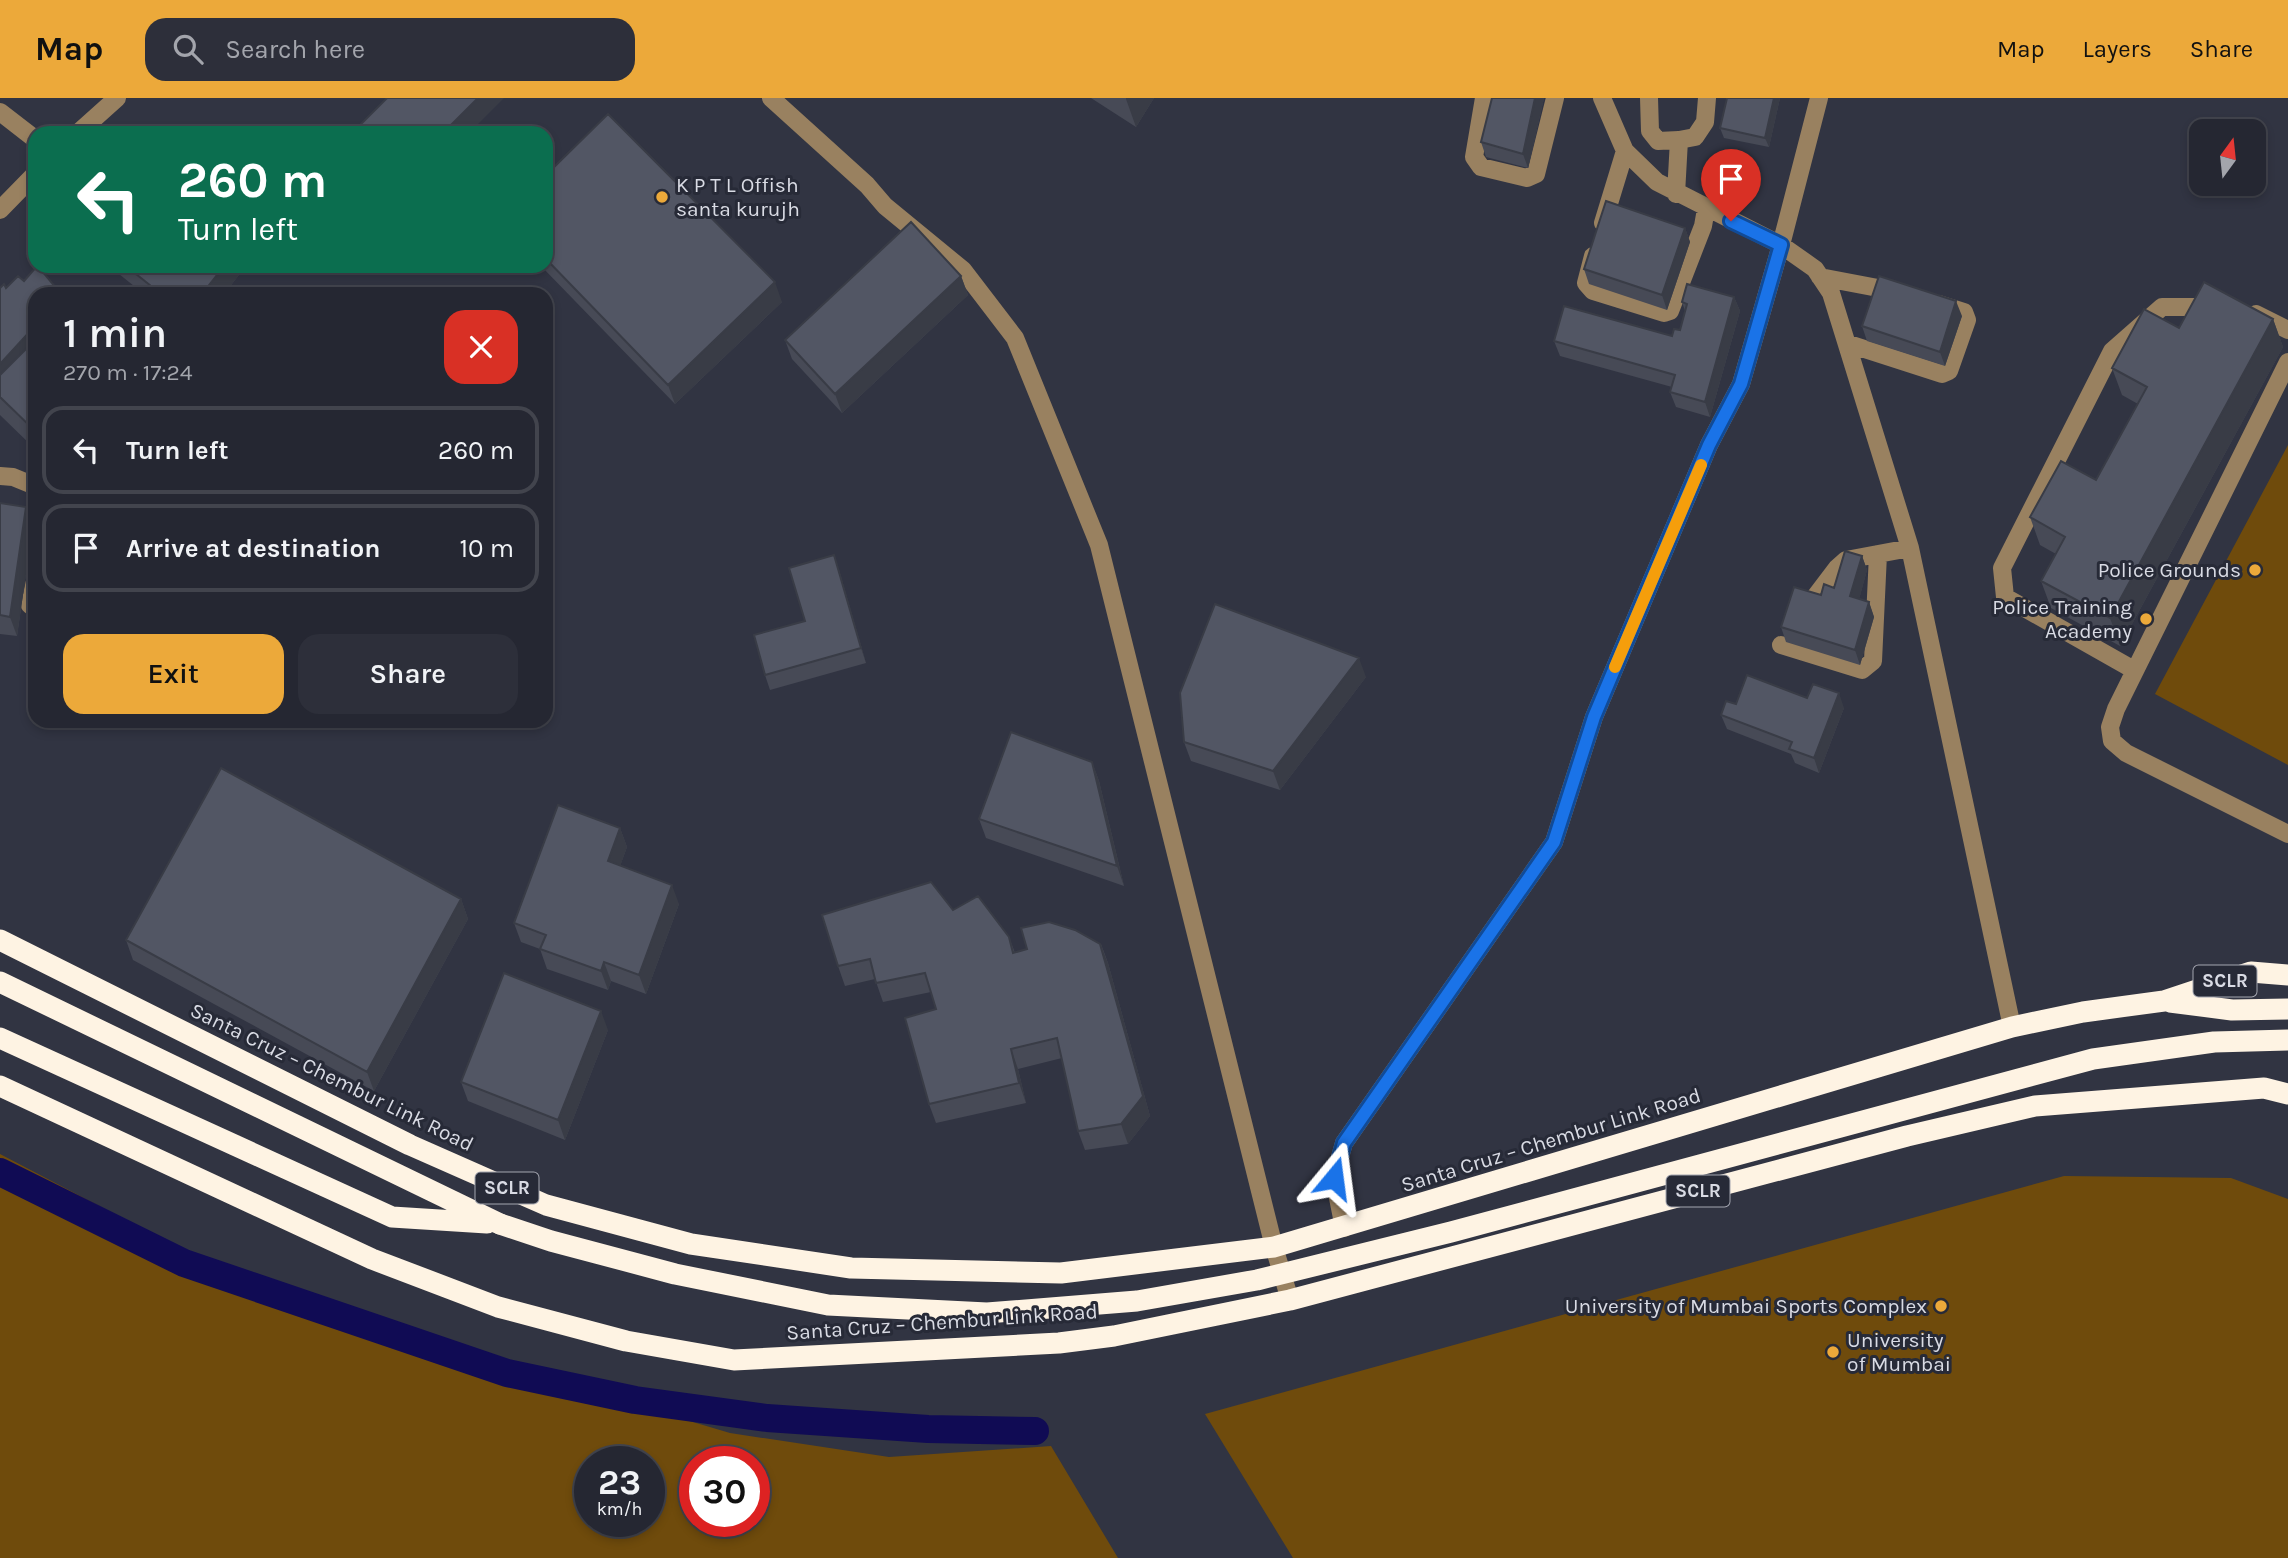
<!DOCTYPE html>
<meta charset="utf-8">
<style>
:root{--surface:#252732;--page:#2d2f3a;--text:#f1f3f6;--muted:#a3a5ac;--line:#42444d;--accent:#eca93a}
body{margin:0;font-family:Karla,sans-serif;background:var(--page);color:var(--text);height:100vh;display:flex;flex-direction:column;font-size:26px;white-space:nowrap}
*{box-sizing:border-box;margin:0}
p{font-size:23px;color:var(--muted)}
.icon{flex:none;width:38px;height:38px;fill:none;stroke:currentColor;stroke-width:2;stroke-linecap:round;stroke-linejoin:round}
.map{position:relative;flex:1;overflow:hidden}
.panel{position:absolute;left:28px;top:189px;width:525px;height:441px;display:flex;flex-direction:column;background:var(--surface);border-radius:21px;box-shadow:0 4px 10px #0003,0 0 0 2px var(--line)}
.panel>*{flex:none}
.hud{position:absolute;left:28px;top:28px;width:525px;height:147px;border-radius:21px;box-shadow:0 4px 10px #0003,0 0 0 2px var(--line);background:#0b6e4f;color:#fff;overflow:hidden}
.needle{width:46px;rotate:15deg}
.tools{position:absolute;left:2189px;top:21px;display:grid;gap:14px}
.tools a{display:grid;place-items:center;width:77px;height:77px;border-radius:14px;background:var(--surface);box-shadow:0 4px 10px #0003,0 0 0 2px var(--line);font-size:35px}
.speed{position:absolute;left:574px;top:1348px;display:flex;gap:14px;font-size:35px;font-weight:700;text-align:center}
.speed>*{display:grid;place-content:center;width:91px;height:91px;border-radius:50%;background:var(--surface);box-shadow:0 4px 10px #0003,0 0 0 2px var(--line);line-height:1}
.speed small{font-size:18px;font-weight:400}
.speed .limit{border:10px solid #d22;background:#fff;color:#111}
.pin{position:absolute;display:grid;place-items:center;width:60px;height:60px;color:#fff;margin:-72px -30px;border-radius:50% 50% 50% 0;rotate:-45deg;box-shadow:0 0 7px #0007}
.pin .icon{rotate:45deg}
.me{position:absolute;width:77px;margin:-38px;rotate:16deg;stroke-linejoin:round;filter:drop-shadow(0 0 5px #0008)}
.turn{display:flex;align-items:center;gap:24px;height:147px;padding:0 35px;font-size:32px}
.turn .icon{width:91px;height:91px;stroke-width:2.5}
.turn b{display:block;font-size:49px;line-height:60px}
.round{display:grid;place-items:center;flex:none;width:74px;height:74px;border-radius:21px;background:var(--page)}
.summary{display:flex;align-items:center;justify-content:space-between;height:119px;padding:0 35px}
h1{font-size:42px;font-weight:600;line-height:52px}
.button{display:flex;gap:14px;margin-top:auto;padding:14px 35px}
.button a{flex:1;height:80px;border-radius:21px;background:var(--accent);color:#111;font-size:28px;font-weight:600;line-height:80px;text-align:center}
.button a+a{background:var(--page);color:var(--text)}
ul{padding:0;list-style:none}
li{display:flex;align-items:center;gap:21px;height:88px;margin:0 14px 10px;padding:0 21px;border:4px solid var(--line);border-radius:21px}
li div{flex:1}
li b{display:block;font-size:26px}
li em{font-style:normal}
header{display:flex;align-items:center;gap:42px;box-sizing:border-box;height:98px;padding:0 35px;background:var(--accent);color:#111}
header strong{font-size:33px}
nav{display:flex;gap:38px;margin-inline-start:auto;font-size:24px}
.search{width:490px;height:63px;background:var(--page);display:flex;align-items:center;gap:18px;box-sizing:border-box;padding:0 24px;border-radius:21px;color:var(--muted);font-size:26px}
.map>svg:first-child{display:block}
</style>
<header>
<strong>Map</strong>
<div class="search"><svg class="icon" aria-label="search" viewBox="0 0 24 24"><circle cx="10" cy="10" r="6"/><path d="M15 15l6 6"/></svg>Search here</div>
<nav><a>Map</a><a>Layers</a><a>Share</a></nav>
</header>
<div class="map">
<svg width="2288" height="1460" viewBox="0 0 2288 1460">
<rect width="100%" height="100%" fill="#313442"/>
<path fill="#6f4b0c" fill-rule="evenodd" d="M2288,347V667L2155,596Z
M0,1056L275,1200L730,1335L889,1359L1051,1348L1118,1460H0ZM649,1363V1423H590V1363ZM754,1363V1423H695V1363Z
M2064,1078L2231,1080L2288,1101V1460H1293L1205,1316Z"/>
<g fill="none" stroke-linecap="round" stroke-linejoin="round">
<path stroke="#100b54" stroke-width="28" d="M0,1074L184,1165L507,1275L635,1302L767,1320L928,1331L1035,1333"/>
<path stroke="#998160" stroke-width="18" d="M771,0L867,87L885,108L963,172L1015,240L1099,447L1274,1149L1290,1202
M1484,0L1474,59L1481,69L1527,80L1536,76L1555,0
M1602,0L1625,53L1657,84L1781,147L1815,171L1831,195L1910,450L2012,929
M1649,0L1650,33L1658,43L1679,42L1695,39L1705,24L1707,0
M0,14L35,41
M78,35L117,0
M1676,96L1679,42
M0,112L35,76
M1603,125L1625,53
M1593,158L1586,185L1593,193L1664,215L1670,213L1703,128L1706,111
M1820,179L1899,194
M2256,216L2288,232
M1849,246L1942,276L1949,273L1967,222L1964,214L1939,206
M2288,264L2116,611L2110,629L2112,643L2126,655L2288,736
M0,378L13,379L35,388
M35,483L30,507L35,511
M1815,499L1837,470L1846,462L1910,450
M1781,547L1862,572L1873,563L1878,456
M2134,572L2005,499L2002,470L2112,253L2162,209H2215
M1344,1130L1334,1080L1344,1045L1554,744L1594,619L1709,347L1741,286L1781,147L1819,0"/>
<path stroke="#fef3e3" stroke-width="21" d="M0,842L410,1047L546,1107L691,1146L851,1170L1061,1175L1274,1149L2012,929L2083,914L2164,903L2251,874L2288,877
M0,884L500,1126
M2170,904L2232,912L2288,911
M0,940L392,1119L487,1125
M0,988L372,1161L498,1209L626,1243L734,1262L1059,1245L1114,1238L1290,1202L1907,1038L2035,1008L2264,990L2288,996"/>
<path stroke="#fef3e3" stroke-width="21" d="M500,1126L551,1143L675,1176L828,1207L987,1215L1137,1203L1257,1182L1451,1134L2093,961L2214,944L2288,942"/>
</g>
<path fill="#474a56" d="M1091,0H1154L1136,29Z
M1492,0H1544L1528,70L1486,59L1481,44Z
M1780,0L1769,49L1724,40L1720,30Z
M546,77L782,204L675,306L541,168H546Z
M1685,130L1690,144L1667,212L1589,186L1584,171Z
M109,168H246L224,196H144Z
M961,178L968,197L842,315L792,261L785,242Z
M24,183L35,196V351L0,317V190H6Z
M1734,199L1740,213L1710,319L1676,309L1670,294L1672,289L1560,258L1554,243L1672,238L1680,232L1685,213L1682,204Z
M1962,218L1945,268L1867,243L1862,228Z
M2273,221L2283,249L2120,548L2051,510L2041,483L2056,456L2040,447L2030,419L2096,382L2138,306L2122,297L2112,270L2179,230Z
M0,405L33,428L17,538L0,536Z
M35,454V486L30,473Z
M1862,458L1867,472L1859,501L1869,504L1874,519L1860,567L1786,544L1781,529L1821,497L1834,490Z
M839,472L866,565L770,592L765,577L805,523Z
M1366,579L1280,692L1191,663L1184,644Z
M1807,600L1844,610L1819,675L1795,665L1791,656L1727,631L1721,617L1736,606Z
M1092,664L1099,683L1124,788L986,740L979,721Z
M620,730L627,749L620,768L679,806L646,896L611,883L608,892L547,871L540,851L521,844L514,825Z
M461,801L468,821L374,993L133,862L126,842Z
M953,812L1009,839L1015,855L1101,846L1108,865L1150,1018L1128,1046L1085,1052L1078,1033L1062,960L1018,971L1026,1005L936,1025L929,1006L936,911L931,894L883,904L875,881L845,888L838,868Z
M608,932L565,1042L468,1003L461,984Z"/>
<path fill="#393c46" d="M478,0H504L469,35H443Z
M1126,0H1154L1136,29L1126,1Z
M1535,0H1544L1528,70L1523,56Z
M1774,0H1780L1769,49L1765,40Z
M1685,130L1690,144L1667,212L1662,197Z
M224,168H246L224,196H202Z
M961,178L968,197L842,315L835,296Z
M775,184L782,204L675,306L668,287Z
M1734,199L1740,213L1710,319L1705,304Z
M1956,203L1962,218L1945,268L1940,254Z
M2273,221L2283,249L2120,548L2110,520Z
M32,231L35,240V266L0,299V266Z
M26,409L33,428L17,538L10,519Z
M834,457L839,472L866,565L861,550Z
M1862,458L1867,472L1856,513L1850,498Z
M1869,504L1874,519L1860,567L1855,552Z
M1359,560L1366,579L1280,692L1273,673Z
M1839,595L1844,610L1819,675L1814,660Z
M1092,664L1099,683L1124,788L1117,768Z
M620,730L627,749L615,782L608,763Z
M672,787L679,806L646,896L639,877Z
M461,801L468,821L374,993L367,974Z
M1100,846L1108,865L1150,1018L1128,1046L1121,1026Z
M604,864L611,883L608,892L601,873Z
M601,913L608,932L565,1042L558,1022Z
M1011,951L1018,971L1026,1005L1019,985Z"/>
<path fill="#525664" stroke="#393c46" stroke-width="2" d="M387,0H478L443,35H352Z
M1492,0H1535L1523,56L1481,44Z
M1727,0H1774L1765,40L1720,30Z
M608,16L775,184L668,287L546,161V77Z
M1606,103L1685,130L1662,197L1584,171Z
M911,124L961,178L835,296L785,242Z
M37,168H38L61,196H35V235L32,231L0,266V190L4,186L6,190L18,178L24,183Z
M126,168H224L202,196H161Z
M1879,178L1956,203L1940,254L1862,228Z
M2204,184L2273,221L2110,520L2041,483L2065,439L2030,419L2061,363L2096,382L2147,289L2112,270L2144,211L2179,230Z
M1687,186L1734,199L1705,304L1670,294L1675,277L1554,243L1564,208L1672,238L1674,231L1680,232L1687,206L1682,204Z
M35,242V333L0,299V277Z
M0,405L26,409L10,519L0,517Z
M1845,453L1862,458L1850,498L1869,504L1855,552L1781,529L1794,489L1821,497L1824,486L1834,490Z
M35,454V474L30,473Z
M834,457L861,550L765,577L754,537L805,523L789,470Z
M1215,506L1359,560L1273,673L1184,644L1180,595Z
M1747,577L1807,600L1813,586L1839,595L1814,660L1789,651L1792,644L1721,617L1726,603L1736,606Z
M1011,634L1092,664L1117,768L979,721Z
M221,670L461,801L367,974L126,842Z
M558,707L620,730L608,763L672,787L639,877L604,864L601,873L540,851L546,837L514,825Z
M931,784L953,812L978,798L1009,839L1013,855L1027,851L1021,830L1049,824L1075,832L1100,846L1143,998L1121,1026L1078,1033L1057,940L1011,951L1019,985L929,1006L905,920L936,911L925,875L876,885L870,861L838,868L822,817Z
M504,875L601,913L558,1022L461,984Z"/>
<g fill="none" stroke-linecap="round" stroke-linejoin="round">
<g stroke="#114b97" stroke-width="18">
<path id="route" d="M1334,1080L1344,1045L1554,744L1594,619L1709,347L1741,286L1781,147L1731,123"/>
</g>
<use href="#route" stroke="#1a73e8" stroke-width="12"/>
<path stroke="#f59e0b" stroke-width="12" d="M1615,569L1701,367"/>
</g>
<g fill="#eca93a" stroke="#272a37" stroke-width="2.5">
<circle cx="662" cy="99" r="7"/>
<circle cx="2255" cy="472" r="7"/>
<circle cx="2146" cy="521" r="7"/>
<circle cx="1941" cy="1208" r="7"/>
<circle cx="1833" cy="1254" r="7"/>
</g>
<g text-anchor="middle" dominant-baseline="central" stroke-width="6" stroke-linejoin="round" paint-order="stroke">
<g fill="#272a37" stroke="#a4a6b0" stroke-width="2">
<rect x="2193.5" y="867.5" width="63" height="31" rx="5"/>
<rect x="475.5" y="1074.5" width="63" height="31" rx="5"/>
<rect x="1666.5" y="1077.5" width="63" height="31" rx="5"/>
</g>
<g font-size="19" font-weight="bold" fill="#d9dbe4">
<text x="2225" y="883">SCLR</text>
<text x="507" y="1090">SCLR</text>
<text x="1698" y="1093">SCLR</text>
</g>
<g font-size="21" fill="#d9dbe4" stroke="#272a37" text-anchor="end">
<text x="676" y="87" text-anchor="start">K P T L Offish<tspan x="676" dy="24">santa kurujh</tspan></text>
<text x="2241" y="472">Police Grounds</text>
<text x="2132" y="509">Police Training<tspan x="2132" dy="24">Academy</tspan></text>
<text x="1927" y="1208">University of Mumbai Sports Complex</text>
<text x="1847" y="1242" text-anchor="start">University<tspan x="1847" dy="24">of Mumbai</tspan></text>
</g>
<g font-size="21" fill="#d9dbe4" stroke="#272a37">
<text transform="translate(332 979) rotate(26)">Santa Cruz – Chembur Link Road</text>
<text transform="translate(1551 1042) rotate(-17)">Santa Cruz – Chembur Link Road</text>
<text transform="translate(942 1224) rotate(-4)">Santa Cruz – Chembur Link Road</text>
</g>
</g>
</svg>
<div class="tools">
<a><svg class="needle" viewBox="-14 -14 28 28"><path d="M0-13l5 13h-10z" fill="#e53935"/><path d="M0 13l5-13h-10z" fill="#a3a5ac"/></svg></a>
</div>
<div class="speed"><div>23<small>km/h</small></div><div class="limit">30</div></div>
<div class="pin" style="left:1731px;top:123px;background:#d93025"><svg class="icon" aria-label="arrive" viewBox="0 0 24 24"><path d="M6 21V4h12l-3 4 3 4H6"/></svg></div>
<svg class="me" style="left:1334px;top:1080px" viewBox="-20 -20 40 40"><path d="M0-17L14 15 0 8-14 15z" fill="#1a73e8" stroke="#fff" stroke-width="4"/></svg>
<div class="hud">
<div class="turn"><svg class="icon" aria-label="left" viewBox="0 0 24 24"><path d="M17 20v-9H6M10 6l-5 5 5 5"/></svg><div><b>260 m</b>Turn left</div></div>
</div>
<section class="panel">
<div class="summary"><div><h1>1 min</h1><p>270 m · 17:24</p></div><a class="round" style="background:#d93025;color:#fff"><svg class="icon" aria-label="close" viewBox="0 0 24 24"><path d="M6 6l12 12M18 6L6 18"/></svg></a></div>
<ul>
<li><svg class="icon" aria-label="left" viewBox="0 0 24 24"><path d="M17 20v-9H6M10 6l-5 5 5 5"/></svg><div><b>Turn left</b></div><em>260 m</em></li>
<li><svg class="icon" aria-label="arrive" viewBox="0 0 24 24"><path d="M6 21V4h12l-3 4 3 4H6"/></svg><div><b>Arrive at destination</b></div><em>10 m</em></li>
</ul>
<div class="button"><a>Exit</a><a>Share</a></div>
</section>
</div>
